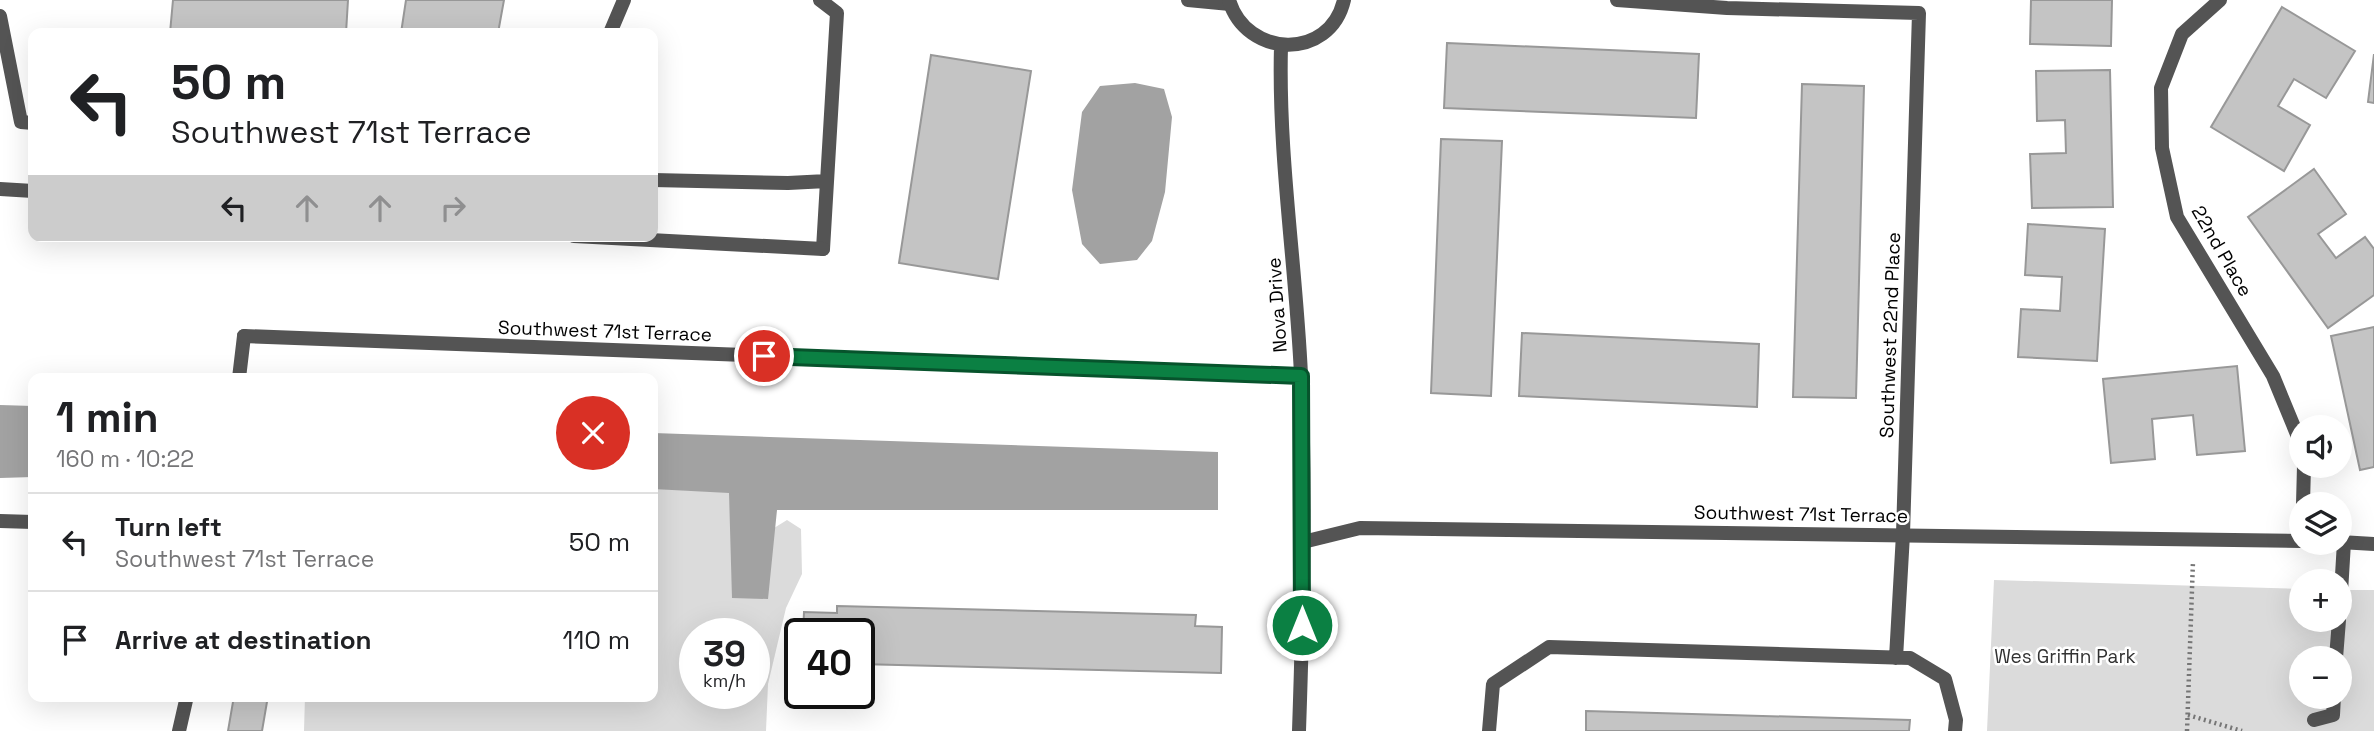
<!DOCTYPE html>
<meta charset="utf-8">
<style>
:root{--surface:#fff;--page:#f6f6f6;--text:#202124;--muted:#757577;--line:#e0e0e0}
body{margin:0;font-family:"Space Grotesk",sans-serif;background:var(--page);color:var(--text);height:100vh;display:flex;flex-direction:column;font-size:26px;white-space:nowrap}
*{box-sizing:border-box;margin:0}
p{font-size:23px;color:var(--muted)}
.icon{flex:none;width:38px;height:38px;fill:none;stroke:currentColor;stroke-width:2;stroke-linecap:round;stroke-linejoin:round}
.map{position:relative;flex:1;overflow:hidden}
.details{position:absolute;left:28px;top:373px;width:630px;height:329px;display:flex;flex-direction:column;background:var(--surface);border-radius:14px;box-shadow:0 7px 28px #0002}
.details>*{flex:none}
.top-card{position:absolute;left:28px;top:28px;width:630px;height:214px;border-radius:14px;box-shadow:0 7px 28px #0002;background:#fff;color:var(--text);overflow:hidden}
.tools{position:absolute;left:2289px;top:415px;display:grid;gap:14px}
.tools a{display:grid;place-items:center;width:63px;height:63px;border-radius:50%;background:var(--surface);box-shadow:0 7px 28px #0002;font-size:35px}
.speed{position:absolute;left:679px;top:618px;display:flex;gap:14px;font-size:35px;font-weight:700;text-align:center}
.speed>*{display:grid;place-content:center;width:91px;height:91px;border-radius:50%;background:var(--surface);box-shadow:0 7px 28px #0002;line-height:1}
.speed small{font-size:18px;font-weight:400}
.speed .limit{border:4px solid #111;border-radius:10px;background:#fff;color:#111}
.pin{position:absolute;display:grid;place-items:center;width:60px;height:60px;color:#fff;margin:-30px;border:4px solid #fff;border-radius:50%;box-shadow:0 2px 7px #0007}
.me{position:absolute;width:77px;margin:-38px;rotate:0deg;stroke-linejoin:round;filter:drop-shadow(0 0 5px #0008)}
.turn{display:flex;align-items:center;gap:24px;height:147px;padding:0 28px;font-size:32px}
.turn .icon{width:91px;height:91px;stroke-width:2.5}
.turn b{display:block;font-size:49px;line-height:60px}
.lanes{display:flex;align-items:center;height:66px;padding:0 28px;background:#0003;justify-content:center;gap:35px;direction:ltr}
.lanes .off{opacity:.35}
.round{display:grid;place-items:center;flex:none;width:74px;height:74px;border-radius:37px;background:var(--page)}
.head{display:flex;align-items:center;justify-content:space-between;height:119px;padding:0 28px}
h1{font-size:42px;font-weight:800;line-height:52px}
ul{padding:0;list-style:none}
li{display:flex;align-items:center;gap:21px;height:98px;padding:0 28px;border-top:2px solid var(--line)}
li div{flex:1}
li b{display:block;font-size:26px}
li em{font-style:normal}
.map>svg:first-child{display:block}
</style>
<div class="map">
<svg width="2374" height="731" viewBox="0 0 2374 731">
<rect width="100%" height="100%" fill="#fff"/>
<path fill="#dbdbdb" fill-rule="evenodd" d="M653,468L725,479L761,536L787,520L801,529L802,574L786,608L768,684L766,731H304L305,697L653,696ZM695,634H754V693H695Z
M1994,580L2301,589V620H2340V590H2374V731H1987ZM2301,658H2340V696H2301Z"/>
<path fill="#a2a2a2" d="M1135,83L1164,89L1172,117L1165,192L1152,241L1137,260L1100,264L1082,244L1072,190L1082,112L1100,86Z
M0,405L33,406V477L0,478Z
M653,433L1218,452V510H777L768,599L732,598L729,493L653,489Z"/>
<path fill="#c4c4c4" stroke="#989898" stroke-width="2" d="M173,0H348L346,33H170Z
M406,0H504L498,33H401Z
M2031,0H2112L2111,46L2030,44Z
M2282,7L2355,51L2326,98L2294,79L2278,106L2310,125L2284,171L2211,127Z
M1447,43L1699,54L1696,118L1444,108Z
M2374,54V103L2368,102Z
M931,55L1031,71L998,279L899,263Z
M2110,70L2113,207L2032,208L2030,154L2066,153L2065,120L2037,121L2036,71Z
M1802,84L1864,86L1856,398L1793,397Z
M1441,139L1502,141L1491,396L1431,393Z
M2314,169L2346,214L2318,234L2336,258L2365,237L2374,249V295L2328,328L2248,217Z
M2028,224L2105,229L2097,361L2018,357L2021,309L2060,311L2062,277L2025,275Z
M2374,327V467L2360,470L2331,336Z
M1522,333L1759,344L1757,407L1519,396Z
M2237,366L2245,451L2197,455L2193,415L2152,419L2155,459L2111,463L2103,379Z
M837,606L1196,615L1195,626L1222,627L1221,673L859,664V634H803L804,612L837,613Z
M234,696H268L262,731H228Z
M1586,711L1910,720L1909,731H1586Z"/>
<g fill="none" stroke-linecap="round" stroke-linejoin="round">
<path stroke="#767676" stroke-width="4.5" stroke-dasharray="2 3.5" stroke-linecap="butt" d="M2188,715L2242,731
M2187,731L2193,561"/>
<path stroke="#545454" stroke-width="14" d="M820,0L837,13L823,249
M1617,0L1727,8L1919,13L1903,534L1896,658
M0,16L21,122L33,123
M610,33L624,0
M653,180L788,183L827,181
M239,378L244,336
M0,521L33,522
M2340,609L2344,542
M2336,658L2339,620
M2314,720L2333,715L2334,696
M179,731L187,696
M1489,731L1493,684L1549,647L1910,658L1945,679L1956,720L1955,731"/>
<path stroke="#545454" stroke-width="14" d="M1188,0L1230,4
M2220,0L2182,34L2161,88L2162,148L2177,217L2273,376L2301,444
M0,189L33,191
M574,236L823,249
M244,336L1301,376
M2303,504L2304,466
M1303,542L1360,528L2301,541
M2340,542L2374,544"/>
<path stroke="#545454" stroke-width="14" d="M1229,0C1246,58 1330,61 1344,0
M1281,46C1278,155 1296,265 1301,375C1306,493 1303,613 1299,731"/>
</g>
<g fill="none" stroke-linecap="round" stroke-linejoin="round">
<g stroke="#07532c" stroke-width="18">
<path id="route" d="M764,356L1301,376L1302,625"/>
</g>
<use href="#route" stroke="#0b8043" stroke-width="12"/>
</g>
<g text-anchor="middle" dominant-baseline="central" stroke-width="5" stroke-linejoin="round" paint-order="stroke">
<g font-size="19" fill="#000" stroke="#fff">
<text transform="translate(2222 251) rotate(60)">22nd Place</text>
<text transform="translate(1277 305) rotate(-94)">Nova Drive</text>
<text transform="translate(605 331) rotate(2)">Southwest 71st Terrace</text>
<text transform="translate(1890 335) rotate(-88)">Southwest 22nd Place</text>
<text transform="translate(1801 514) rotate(1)">Southwest 71st Terrace</text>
</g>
<g font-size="19" fill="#323232" stroke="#fff">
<text x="2065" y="656">Wes Griffin Park</text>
</g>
</g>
</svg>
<div class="tools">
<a><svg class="icon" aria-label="sound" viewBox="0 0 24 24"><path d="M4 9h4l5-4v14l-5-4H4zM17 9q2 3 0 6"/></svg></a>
<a><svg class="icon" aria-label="layers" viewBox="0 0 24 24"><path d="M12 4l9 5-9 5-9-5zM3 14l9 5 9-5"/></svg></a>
<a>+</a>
<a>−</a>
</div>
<div class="speed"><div>39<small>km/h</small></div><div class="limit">40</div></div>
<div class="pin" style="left:764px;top:356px;background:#d93025"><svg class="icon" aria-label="arrive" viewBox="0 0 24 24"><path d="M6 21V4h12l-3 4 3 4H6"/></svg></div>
<svg class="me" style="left:1302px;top:625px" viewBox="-20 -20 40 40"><circle r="17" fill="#0b8043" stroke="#fff" stroke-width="3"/><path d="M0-11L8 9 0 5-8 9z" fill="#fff"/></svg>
<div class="top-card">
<div class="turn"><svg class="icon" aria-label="left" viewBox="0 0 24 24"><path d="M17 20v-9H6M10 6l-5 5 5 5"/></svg><div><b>50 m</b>Southwest 71st Terrace</div></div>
<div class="lanes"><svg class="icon" aria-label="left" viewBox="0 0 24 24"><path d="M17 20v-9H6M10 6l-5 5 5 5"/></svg><svg class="icon off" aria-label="ahead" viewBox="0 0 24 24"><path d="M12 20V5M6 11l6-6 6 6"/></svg><svg class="icon off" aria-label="ahead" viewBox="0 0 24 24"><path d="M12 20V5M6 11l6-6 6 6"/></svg><svg class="icon off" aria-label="right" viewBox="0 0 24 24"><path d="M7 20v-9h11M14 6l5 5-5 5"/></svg></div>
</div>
<section class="details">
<div class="head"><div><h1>1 min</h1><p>160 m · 10:22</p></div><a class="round" style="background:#d93025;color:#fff"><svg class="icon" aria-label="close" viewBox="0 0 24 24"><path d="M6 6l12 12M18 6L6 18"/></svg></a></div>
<ul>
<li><svg class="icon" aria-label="left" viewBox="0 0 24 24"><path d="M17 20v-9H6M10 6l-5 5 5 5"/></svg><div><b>Turn left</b><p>Southwest 71st Terrace</p></div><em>50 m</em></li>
<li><svg class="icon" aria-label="arrive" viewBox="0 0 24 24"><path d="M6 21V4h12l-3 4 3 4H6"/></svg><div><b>Arrive at destination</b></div><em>110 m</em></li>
</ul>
</section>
</div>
